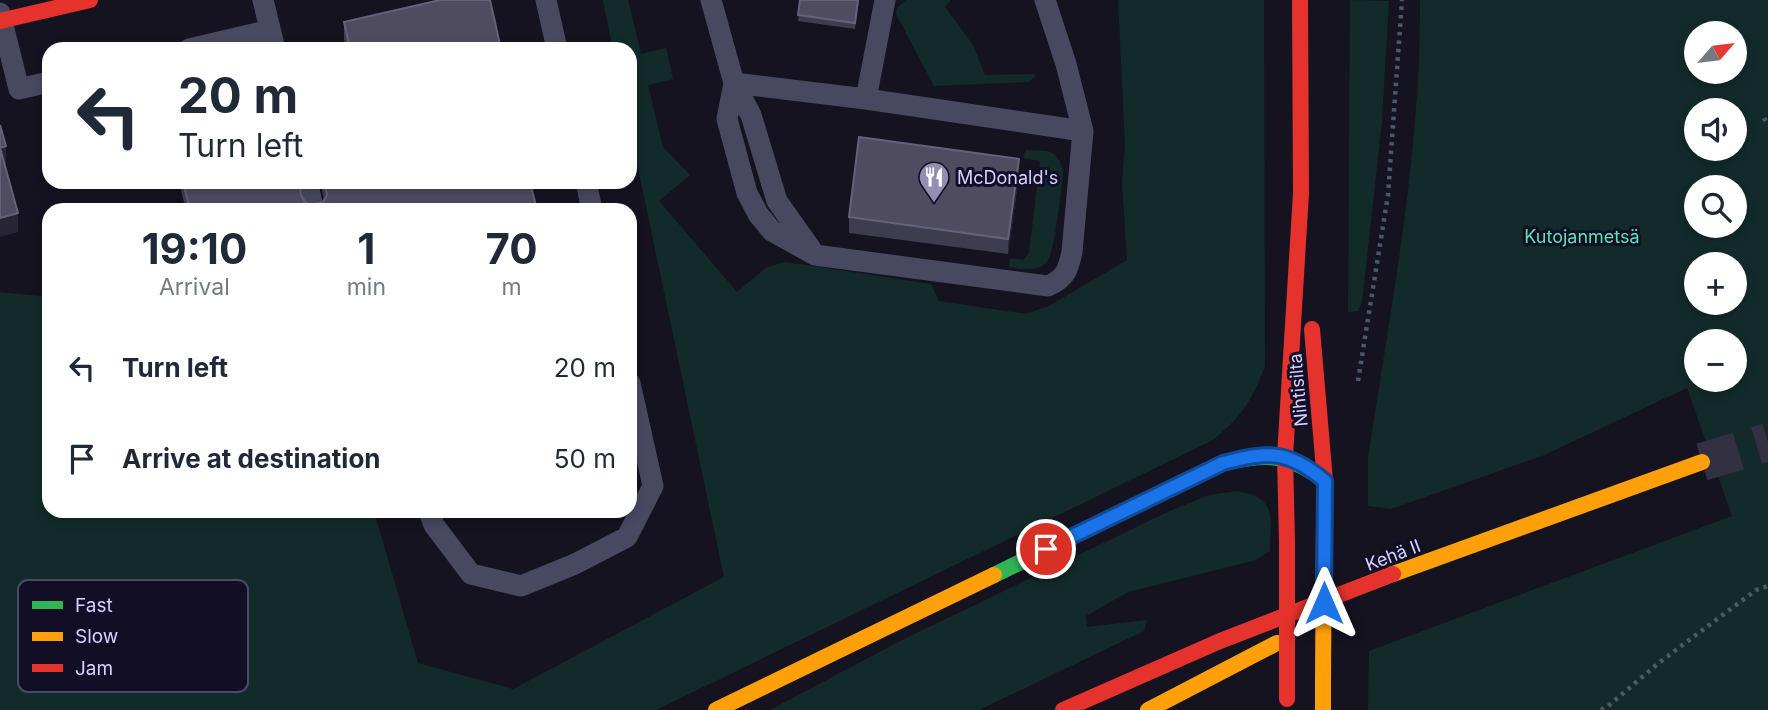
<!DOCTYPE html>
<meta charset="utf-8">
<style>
:root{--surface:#fff;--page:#f2f2f3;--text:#1f2937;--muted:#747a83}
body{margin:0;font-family:Inter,sans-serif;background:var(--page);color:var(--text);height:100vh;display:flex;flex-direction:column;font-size:26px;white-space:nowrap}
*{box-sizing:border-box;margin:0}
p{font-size:23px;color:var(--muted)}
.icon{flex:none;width:38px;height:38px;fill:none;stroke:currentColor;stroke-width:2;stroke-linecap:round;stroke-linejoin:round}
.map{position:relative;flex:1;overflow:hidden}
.sheet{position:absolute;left:42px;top:203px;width:595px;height:315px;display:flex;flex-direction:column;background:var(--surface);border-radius:21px;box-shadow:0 4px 10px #0003}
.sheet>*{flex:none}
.guide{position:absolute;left:42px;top:42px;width:595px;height:147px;border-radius:21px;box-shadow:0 4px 10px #0003;background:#fff;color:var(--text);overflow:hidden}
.needle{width:46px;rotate:62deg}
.buttons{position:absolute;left:1684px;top:21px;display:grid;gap:14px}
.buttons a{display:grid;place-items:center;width:63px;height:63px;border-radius:50%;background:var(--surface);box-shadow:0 4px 10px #0003;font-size:35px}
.pin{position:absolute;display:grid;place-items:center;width:60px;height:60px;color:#fff;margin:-30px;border:4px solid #fff;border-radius:50%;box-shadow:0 2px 7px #0007}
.me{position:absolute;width:77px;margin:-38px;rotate:0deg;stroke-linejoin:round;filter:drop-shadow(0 0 5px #0008)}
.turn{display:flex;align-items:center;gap:24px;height:147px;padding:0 21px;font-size:32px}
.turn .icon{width:91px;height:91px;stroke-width:2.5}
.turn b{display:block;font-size:49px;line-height:60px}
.eta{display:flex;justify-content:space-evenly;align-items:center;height:119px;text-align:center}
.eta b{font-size:42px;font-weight:700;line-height:49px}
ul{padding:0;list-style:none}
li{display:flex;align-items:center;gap:21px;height:91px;padding:0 21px}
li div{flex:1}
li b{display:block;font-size:26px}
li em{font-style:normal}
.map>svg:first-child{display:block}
</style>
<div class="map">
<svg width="1768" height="710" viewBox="0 0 1768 710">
<rect width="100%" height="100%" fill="#151320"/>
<path fill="#122b2a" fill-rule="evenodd" d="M603,0H628L641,54L666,48L673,79L648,85L663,147L690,175L659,201L737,292L767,267L786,262L931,284L939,301L1026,314L1049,306L1127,260L1122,183L1125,145L1118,0H1264L1265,366C1251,402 1243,415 1213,440L656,710H0V292L49,297V511H374L418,663L513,689L724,577L630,130V49H613Z
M906,0H951L945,7L973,45L985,75L1035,74V77L1028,82L934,86L896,14L897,8Z
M1350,0L1389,1L1382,121L1362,302L1358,311L1348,312Z
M1420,0H1768V710H1368L1369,651L1732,516L1687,388L1542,456L1391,509L1368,506V458C1391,306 1421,154 1420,0ZM1696,33H1734V72H1696ZM1696,110H1734V149H1696ZM1696,187H1734V226H1696ZM1696,264H1734V303H1696ZM1696,341H1734V380H1696Z
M1025,150C1046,151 1056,147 1063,170C1062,185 1055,254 1046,263C1036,272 1021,269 1009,267L1010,258L1023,260L1029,253L1040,161L1024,158Z
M1237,491C1278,498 1270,516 1270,551L1256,560L1128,592L1086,616L1087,627L1147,620L1144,631L979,710H770L904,639L1172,510L1209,495Z"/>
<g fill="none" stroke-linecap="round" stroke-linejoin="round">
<path stroke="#323041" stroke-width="38" stroke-dasharray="38 19" stroke-linecap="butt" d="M1702,462L1768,442"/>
<path stroke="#495a67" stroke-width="4.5" stroke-dasharray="3.5 5" stroke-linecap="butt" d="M1764,118L1768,126
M1358,381L1388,195L1402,0
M1601,710L1608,706L1660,662L1756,590L1768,586"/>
<path stroke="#484961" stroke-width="21" d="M263,0L275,49
M546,0L557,49
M711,0L734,83L751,115L777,201L811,249
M0,13L19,89L49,82
M189,49L270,30
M734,83L727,119L747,193L758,214L772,231L815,255L1048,286C1066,278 1068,270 1072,252L1083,131L1066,64L1045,0
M734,83L866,99L1083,131
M866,99L885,0
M307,182L314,210
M586,182L592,210
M429,511L434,525L471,574L521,586L575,564L627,537L653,486L630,383"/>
<path stroke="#30b455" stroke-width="16" d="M994,575L1223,463C1267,453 1288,453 1325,481"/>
<path stroke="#ff9f0a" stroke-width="16" d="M1393,574L1702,462
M1323,681V710
M716,710L994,575
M1148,710L1277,643"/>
<path stroke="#e5322d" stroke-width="16" d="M0,21L90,0
M1312,329L1325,481L1324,526
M1287,542L1285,456L1301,193L1300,0
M1063,710L1220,641L1393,574"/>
<path stroke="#ff9f0a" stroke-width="16" d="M1323,681L1324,526"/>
<path stroke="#e5322d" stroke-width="16" d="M1287,542V699"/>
</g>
<path fill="#3e3c4f" d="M800,0H859L855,29L798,21Z
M344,22L501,49H346L344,39Z
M1019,175L1008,254L849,233V217Z
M179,182H299L301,195L305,202L311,205L323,202L324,200L320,182H530L537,210H186Z"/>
<path fill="#272534" d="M6,146V165L0,167V148Z
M1019,159V175L1008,254V239Z
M385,206V210H368Z
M18,213V232L0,237V218Z"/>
<path fill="#4f4c62" stroke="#64617b" stroke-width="2" d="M440,0H490L501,49H350L344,22Z
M800,0H858L855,23L798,15Z
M248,46L249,49H237Z
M0,125L6,146L0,148Z
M859,137L1019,159L1008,239L849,217Z
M0,148L18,213L0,218Z
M183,182H299L301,195L305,202L311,205L323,202L327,195L324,182H530L537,210H386L385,206L368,210H190Z"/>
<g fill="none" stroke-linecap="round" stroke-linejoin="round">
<g stroke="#114b97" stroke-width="18">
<path id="route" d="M1046,549L1223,463C1269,451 1288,450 1325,481L1324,603"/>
</g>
<use href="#route" stroke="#1a73e8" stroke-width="12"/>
</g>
<defs>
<g id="restaurant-pin" transform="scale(1.575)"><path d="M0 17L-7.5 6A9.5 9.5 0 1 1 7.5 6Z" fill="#928fb1" stroke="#110e25"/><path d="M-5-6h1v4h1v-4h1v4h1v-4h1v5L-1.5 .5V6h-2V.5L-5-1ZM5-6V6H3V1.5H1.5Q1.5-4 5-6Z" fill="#fff"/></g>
</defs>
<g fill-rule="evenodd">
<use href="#restaurant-pin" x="934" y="177"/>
</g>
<g text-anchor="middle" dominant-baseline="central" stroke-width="6" stroke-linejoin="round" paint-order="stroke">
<g font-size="18" fill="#d5d2ff" stroke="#110e25" text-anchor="start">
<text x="957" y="177">McDonald's</text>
</g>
<g font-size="18" fill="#5be2b8" stroke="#110e25">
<text x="1582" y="236">Kutojanmetsä</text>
</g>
<g font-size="18" fill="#d5d2ff" stroke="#110e25">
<text transform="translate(1298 390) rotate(-95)">Nihtisilta</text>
<text transform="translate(1393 555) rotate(-21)">Kehä II</text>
</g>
</g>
<rect x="18" y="580" width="230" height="112" rx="10" fill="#110e25" stroke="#4c4966" stroke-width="2"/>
<rect x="32" y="601" width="31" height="8" fill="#30b455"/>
<rect x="32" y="632" width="31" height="9" fill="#ff9f0a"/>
<rect x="32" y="664" width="31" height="8" fill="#e5322d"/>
<g font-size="19" fill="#d5d2ff">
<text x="75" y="612">Fast</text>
<text x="75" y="643">Slow</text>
<text x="75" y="675">Jam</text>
</g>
</svg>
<div class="buttons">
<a><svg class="needle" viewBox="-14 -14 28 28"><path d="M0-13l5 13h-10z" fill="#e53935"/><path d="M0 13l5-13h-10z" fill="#747a83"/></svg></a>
<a><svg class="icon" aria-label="sound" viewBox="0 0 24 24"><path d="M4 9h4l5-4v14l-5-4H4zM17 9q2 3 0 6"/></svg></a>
<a><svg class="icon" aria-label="search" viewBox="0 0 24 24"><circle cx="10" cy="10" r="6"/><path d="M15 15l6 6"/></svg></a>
<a>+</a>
<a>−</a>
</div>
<div class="pin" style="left:1046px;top:549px;background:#d93025"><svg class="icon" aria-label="arrive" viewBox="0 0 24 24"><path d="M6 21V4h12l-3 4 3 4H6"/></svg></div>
<svg class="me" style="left:1324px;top:603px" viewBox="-20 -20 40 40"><path d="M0-17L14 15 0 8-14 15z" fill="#1a73e8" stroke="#fff" stroke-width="4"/></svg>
<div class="guide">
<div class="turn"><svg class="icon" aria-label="left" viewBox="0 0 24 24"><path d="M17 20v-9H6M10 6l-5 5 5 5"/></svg><div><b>20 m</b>Turn left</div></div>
</div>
<section class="sheet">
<div class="eta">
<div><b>19:10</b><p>Arrival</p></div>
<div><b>1</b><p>min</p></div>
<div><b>70</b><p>m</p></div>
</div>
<ul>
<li><svg class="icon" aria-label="left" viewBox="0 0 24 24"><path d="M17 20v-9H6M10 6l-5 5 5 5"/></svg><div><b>Turn left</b></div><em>20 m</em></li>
<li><svg class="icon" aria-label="arrive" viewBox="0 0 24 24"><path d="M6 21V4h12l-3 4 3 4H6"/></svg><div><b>Arrive at destination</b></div><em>50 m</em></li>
</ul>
</section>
</div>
